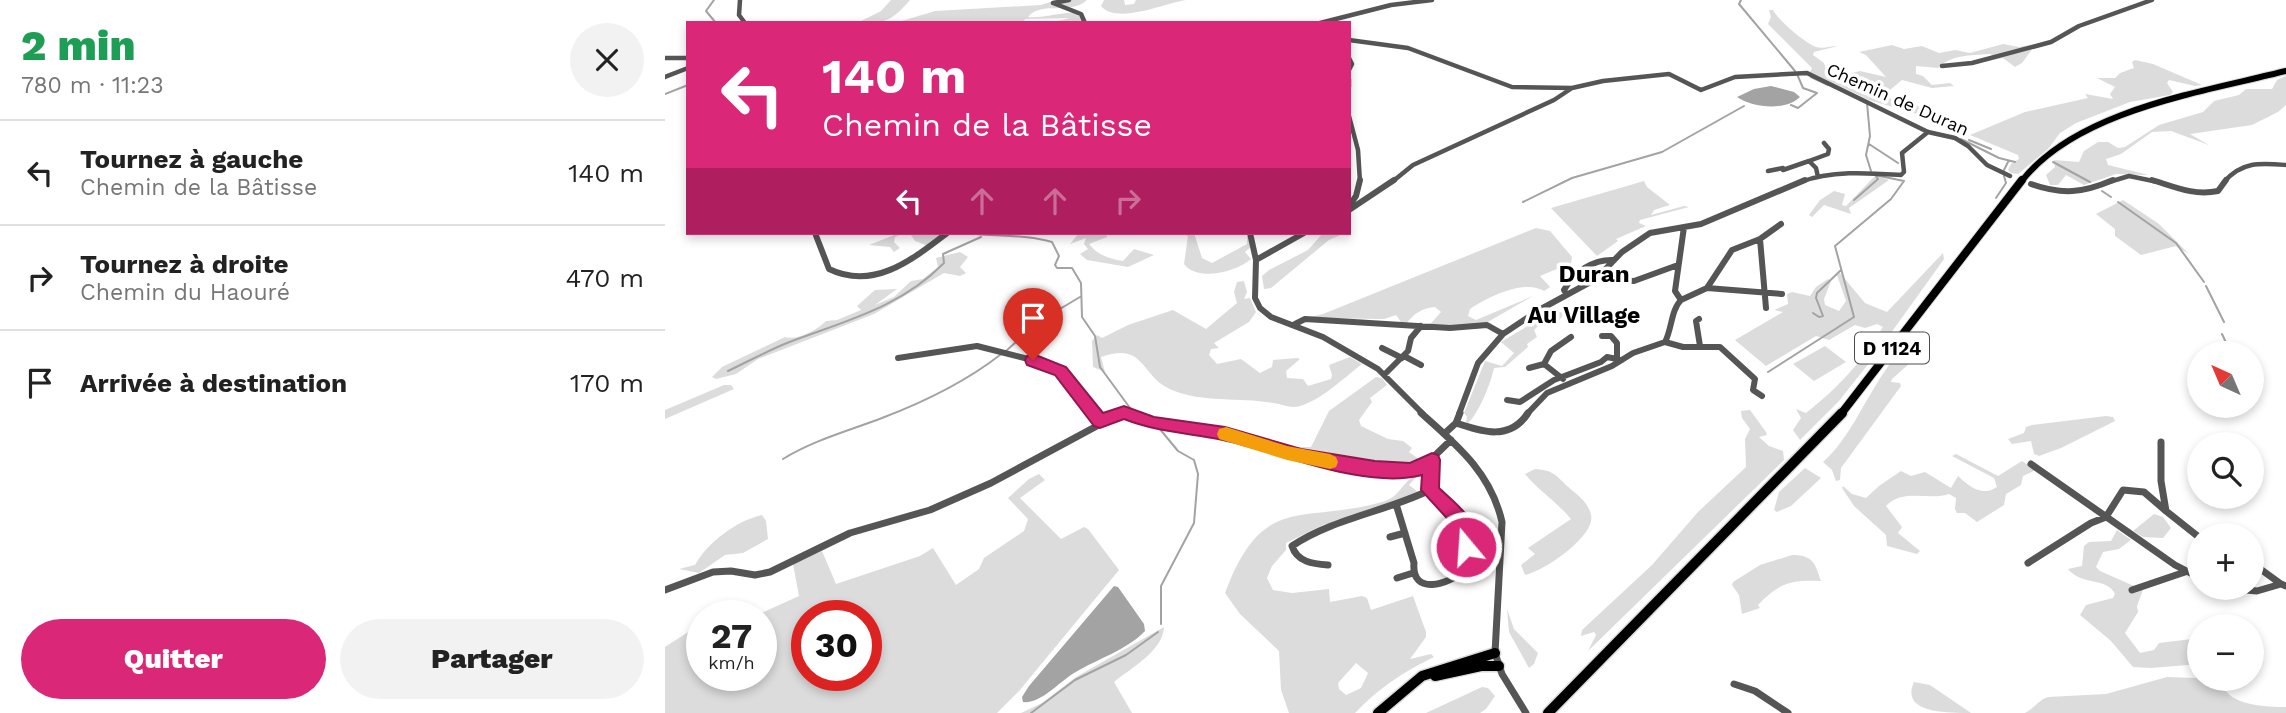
<!DOCTYPE html>
<html lang="fr">
<meta charset="utf-8">
<style>
:root{--surface:#fff;--page:#f2f2f2;--text:#222;--muted:#767676;--line:#e0e0e0;--accent:#db2777}
body{margin:0;font-family:"Work Sans",sans-serif;background:var(--page);color:var(--text);height:100vh;display:flex;flex-direction:column;font-size:26px;white-space:nowrap}
*{box-sizing:border-box;margin:0}
p{font-size:23px;color:var(--muted)}
.icon{flex:none;width:38px;height:38px;fill:none;stroke:currentColor;stroke-width:2;stroke-linecap:round;stroke-linejoin:round}
.map{position:relative;flex:1;overflow:hidden}
.panel{display:flex;flex-direction:column;background:var(--surface);width:665px}
.panel>*{flex:none}
.top-card{position:absolute;left:21px;top:21px;width:665px;height:214px;border-radius:0px;box-shadow:0 4px 10px #0003;background:#db2777;color:#fff;overflow:hidden}
.needle{width:46px;rotate:316deg}
.tools{position:absolute;left:1522px;top:341px;display:grid;gap:14px}
.tools a{display:grid;place-items:center;width:77px;height:77px;border-radius:50%;background:var(--surface);box-shadow:0 4px 10px #0003;font-size:35px}
.speed{position:absolute;left:21px;top:600px;display:flex;gap:14px;font-size:35px;font-weight:700;text-align:center}
.speed>*{display:grid;place-content:center;width:91px;height:91px;border-radius:50%;background:var(--surface);box-shadow:0 4px 10px #0003;line-height:1}
.speed small{font-size:18px;font-weight:400}
.speed .limit{border:10px solid #d22;background:#fff;color:#111}
.pin{position:absolute;display:grid;place-items:center;width:60px;height:60px;color:#fff;margin:-72px -30px;border-radius:50% 50% 50% 0;rotate:-45deg;box-shadow:0 0 7px #0007}
.pin .icon{rotate:45deg}
.me{position:absolute;width:77px;margin:-38px;rotate:342deg;stroke-linejoin:round;filter:drop-shadow(0 0 5px #0008)}
.turn{display:flex;align-items:center;gap:24px;height:147px;padding:0 21px;font-size:32px}
.turn .icon{width:91px;height:91px;stroke-width:2.5}
.turn b{display:block;font-size:49px;line-height:60px}
.lanes{display:flex;align-items:center;height:66px;padding:0 21px;background:#0003;justify-content:center;gap:35px;direction:ltr}
.lanes .off{opacity:.35}
.round{display:grid;place-items:center;flex:none;width:74px;height:74px;border-radius:37px;background:var(--page)}
.headline{display:flex;align-items:center;justify-content:space-between;height:119px;padding:0 21px}
h1{font-size:42px;font-weight:800;line-height:52px;color:#1e9e55}
.primary-button{display:flex;gap:14px;margin-top:auto;padding:14px 21px}
.primary-button a{flex:1;height:80px;border-radius:42px;background:var(--accent);color:#fff;font-size:28px;font-weight:800;line-height:80px;text-align:center}
.primary-button a+a{background:var(--page);color:var(--text)}
ul{padding:0;list-style:none}
li{display:flex;align-items:center;gap:21px;height:105px;padding:0 21px;border-top:2px solid var(--line)}
li div{flex:1}
li b{display:block;font-size:26px}
li em{font-style:normal}
main{display:flex;flex:1;min-height:0}
.map>svg:first-child{display:block}
</style>
<main>
<section class="panel">
<div class="headline"><div><h1>2 min</h1><p>780 m · 11:23</p></div><a class="round"><svg class="icon" aria-label="close" viewBox="0 0 24 24"><path d="M6 6l12 12M18 6L6 18"/></svg></a></div>
<ul>
<li><svg class="icon" aria-label="left" viewBox="0 0 24 24"><path d="M17 20v-9H6M10 6l-5 5 5 5"/></svg><div><b>Tournez à gauche</b><p>Chemin de la Bâtisse</p></div><em>140 m</em></li>
<li><svg class="icon" aria-label="right" viewBox="0 0 24 24"><path d="M7 20v-9h11M14 6l5 5-5 5"/></svg><div><b>Tournez à droite</b><p>Chemin du Haouré</p></div><em>470 m</em></li>
<li><svg class="icon" aria-label="arrive" viewBox="0 0 24 24"><path d="M6 21V4h12l-3 4 3 4H6"/></svg><div><b>Arrivée à destination</b></div><em>170 m</em></li>
</ul>
<div class="primary-button"><a>Quitter</a><a>Partager</a></div>
</section>
<div class="map">
<svg width="1621" height="713" viewBox="0 0 1621 713">
<rect width="100%" height="100%" fill="#fff"/>
<path fill="#dcdcdc" fill-rule="evenodd" d="M226,0H245C226,22 220,23 192,23L216,11Z
M391,0H422C404,16 377,0 363,17C380,19 406,9 419,14V23H384L405,18L360,19L358,23H230L270,11L376,5Z
M439,0H459L460,5L469,4L471,0H521C500,3 452,25 436,6Z
M1104,10H1108C1112,19 1140,43 1151,47C1158,49 1166,46 1173,46L1149,52L1148,55L1159,63L1161,69L1175,76L1195,71L1221,77L1201,55L1194,52L1227,45L1239,49L1257,46L1274,53L1290,50L1305,53L1338,44L1354,47L1371,44L1357,63L1350,67L1338,58L1318,62L1328,55L1324,54C1305,56 1287,54 1273,68L1251,66V74L1258,76L1267,85L1285,83L1289,86L1267,88L1237,80L1219,95L1229,100L1236,107L1243,103L1258,108L1262,115L1259,116L1204,100L1145,72L1147,68L1103,24L1106,17Z
M1470,60L1488,64L1537,85L1530,86L1504,80L1502,83L1508,92L1505,95L1465,102L1411,123L1395,133L1383,149L1353,174L1346,173L1343,170L1346,164L1354,159L1353,155L1305,135L1360,112L1423,98L1420,94L1448,99L1445,94L1450,87L1432,78H1450L1455,73L1469,68L1467,62Z
M1621,76V105L1613,112L1587,125L1525,134L1544,145L1506,131L1487,132L1456,154L1441,159L1443,165L1484,175L1451,174L1419,185L1401,175L1393,185H1385L1381,175L1390,167L1389,160L1414,162L1419,151L1433,142H1443L1453,148L1460,147L1494,125L1538,112L1549,101L1574,95L1581,89H1607L1612,80Z
M1213,176L1224,180L1184,208L1186,214L1159,205L1147,217L1144,215L1155,200L1169,191L1180,194L1177,205L1181,206L1209,177Z
M979,181L982,187L1005,205L989,210L986,215L1019,206L1024,207L975,220L974,223L981,226L951,239L953,241L932,256L886,208Z
M1458,200L1494,224L1524,254L1511,246L1476,255L1450,236V229L1431,214Z
M871,228L885,231L907,257L906,263L875,276L885,287L879,291C859,279 823,297 805,309L803,316L811,320L868,296L814,327L761,329L776,312L770,307C758,308 749,313 742,323L736,322L731,315L719,319L642,318L629,321L658,314Z
M234,233H281L263,246L250,241L246,235L237,234L230,237L229,242L235,248L229,252L225,247L204,245Z
M414,233H441L442,237L424,244C432,255 445,259 458,261L469,249L489,255L463,267L422,260L415,254L423,249L419,244L421,238L405,244Z
M513,233H529L537,258L547,263L582,244V236L587,246L580,252L586,259C571,272 533,282 519,264L523,236Z
M680,233L664,240L606,288L599,289L597,276L604,270L643,250L658,233Z
M295,252L303,257L295,267L301,273L295,276L279,273L209,314L93,359L71,374L51,379L47,377L57,367L120,337C132,341 152,330 161,321L172,320L196,310L192,306L210,290L232,289L210,305L229,297L246,281L258,279L273,267L271,258Z
M1278,253L1279,259L1208,358L1174,401L1135,440L1128,430L1136,418L1131,409L1141,413C1174,387 1196,363 1218,327L1212,324L1200,328L1190,325L1164,340L1151,336L1101,366L1070,340L1118,312L1109,310L1123,304L1122,294L1127,292L1145,296L1151,287L1163,279L1166,281L1159,299L1160,305L1174,311L1181,301L1172,275L1175,273L1200,303L1222,312Z
M579,281L582,292L579,299L585,298L591,312L584,322L549,343L554,348L546,349L544,355L552,364L576,359L595,373L607,367L608,360L632,358L635,359L621,371L622,378L638,379L643,386L666,379L667,375L664,365L685,357L697,364C679,378 656,400 635,406C626,409 617,404 608,403C575,397 538,403 507,390C475,377 481,341 436,357L440,372L428,367L427,341L432,335L437,338L463,325L508,310L541,329L572,303L569,292L572,282Z
M900,312L892,324L887,318L878,321L869,330L872,337L862,344L863,347L840,367L829,368C826,383 814,413 803,423L801,422L802,417L799,413L820,361L837,366L849,353L836,342L884,313Z
M1257,336L1246,362L1227,379L1226,382L1235,383L1236,386L1176,468L1175,480L1171,481L1167,470L1158,462C1196,430 1214,355 1257,336Z
M1160,346L1181,362L1149,381L1128,364Z
M711,377L717,378L722,385L705,398L707,402L694,420L696,426L723,439L738,441L747,448L744,452L755,460C736,477 648,458 624,449V447H646L664,411Z
M59,385H66L69,389L0,419V410Z
M1085,410L1101,432L1102,435L1094,437L1104,446L1118,451L1119,460L923,651L931,635L929,632L916,636L917,630L987,565L1033,512L1081,467L1080,439L1085,429L1077,418L1076,411Z
M1441,416L1448,417L1450,421L1396,448L1374,456L1369,454L1366,441L1347,444L1343,439L1359,433L1361,427L1367,425Z
M1291,454L1333,476L1357,461L1371,470L1358,476L1356,485L1341,494L1339,505L1312,522L1300,513H1292L1290,509L1291,498L1284,494C1264,501 1238,488 1221,506L1237,527L1233,533L1255,551L1252,554L1222,546L1221,535L1189,506L1177,488L1178,486L1187,494L1201,498L1214,486L1236,471L1246,476L1260,472L1286,488L1293,476C1305,487 1317,497 1332,487L1329,478L1287,456Z
M1140,468L1156,478L1126,506L1112,512L1109,510L1114,492Z
M870,469C887,470 890,474 902,486C912,495 923,501 926,515C931,536 879,571 860,575L856,565L870,554L863,548L906,519C892,502 874,491 860,474Z
M374,474L380,480L355,498L396,539L419,527L423,529L454,570L354,691L332,713H0V647L37,623V676H96V616H90L134,596L128,564L157,551L171,584L255,556L268,548L291,585L314,569L319,558L359,531L363,519L343,498L364,479ZM142,616H201V676H142Z
M753,475L744,485L753,492L732,502L658,525L621,543V550L607,566L602,578L608,590L627,593L664,589L665,602L697,596L702,598L706,610L748,596L761,632V637L745,659L766,654L769,657C738,672 714,688 690,713H624L616,690L614,651L575,614L560,593C599,490 636,526 720,501C735,497 739,478 753,475ZM691,663L703,673L696,688L681,695L674,689L673,683Z
M1489,514L1498,517L1506,528L1498,538L1478,537L1468,531Z
M97,515L101,521L103,539L78,553L60,555L34,573L14,569L30,565C43,542 71,521 97,515Z
M1452,530L1466,540L1454,549L1438,552L1431,567L1435,571L1478,590L1472,606L1473,612L1460,633L1475,653L1489,650L1494,643L1535,638V664L1486,668L1468,667L1446,641L1415,615L1421,605L1448,598L1450,594C1442,577 1417,586 1403,569L1417,566L1419,546L1424,542L1446,541Z
M1127,555C1148,555 1150,563 1156,581C1125,580 1114,583 1093,605L1095,608L1077,614L1074,595L1067,585L1068,582L1095,565Z
M842,609L849,629L873,653L869,664L864,668L844,632Z
M499,627C498,651 466,668 449,682L467,713H356L377,703L411,677Z
M1502,677L1562,679L1557,684C1564,706 1602,707 1621,707V713H1360C1369,709 1373,700 1383,697L1441,694Z
M1249,682L1265,685L1306,713C1280,713 1235,713 1249,682Z
M817,687L823,688L830,696L821,709L815,713H761Z"/>
<path fill="#a3a3a3" d="M1106,86L1129,92L1135,97C1121,111 1088,108 1072,97L1089,89Z
M449,586L453,587L479,624L480,631C462,650 432,659 409,673C394,682 376,704 358,702L357,697L364,686Z"/>
<g fill="none" stroke-linecap="round" stroke-linejoin="round">
<path stroke="#a3a3a3" stroke-width="2" d="M49,0L41,11L51,23
M1076,0L1074,4L1130,71
M1146,77L1163,85
M0,94L23,85
M1202,103L1205,136L1201,155L1206,171
M1126,105L1133,108L1152,93L1138,88L1132,74
M1296,139L1334,158L1350,162
M1304,140L1326,149
M1204,144L1233,163
M1388,162L1425,182
M1339,170L1343,162
M1437,191L1446,197
M1331,198L1341,183L1339,176
M858,202L907,178L997,152L1079,106
M1453,202L1511,243L1539,282
M302,233C331,237 360,234 387,242L394,256L390,265L392,268H407L416,283L417,317L430,336L435,367L465,408L478,416
M1541,286L1559,322
M1148,313L1154,317L1158,316L1151,298L1152,293L1176,270
M1557,334L1564,349
M341,351L373,322L415,297
M63,371C82,362 102,351 122,343C179,321 235,308 279,263L278,254L316,237
M1103,372L1189,317L1170,246L1226,199L1239,181L1210,175L1213,179L1189,200
M494,428L513,451L529,460L533,474L529,523L496,586V624
M118,459C149,440 183,431 217,418C259,402 299,383 335,355
M366,713L410,680L461,655L493,632"/>
<g stroke="#dbdbdb" stroke-width="8">
<path id="highway-far2" d="M1356,182C1411,110 1538,92 1621,71"/>
</g>
<g stroke="#dbdbdb" stroke-width="10">
<path id="highway-far1" d="M1176,414L1357,180"/>
</g>
<g stroke="#dbdbdb" stroke-width="13">
<path id="highway" d="M770,676L816,666H834
M713,713L757,676L830,653
M883,713L1177,413"/>
</g>
<path stroke="#555" stroke-width="4.5" d="M75,0L74,15L80,23
M388,3L416,14L420,23
M388,3L404,0
M655,23L726,5L767,0
M684,40L743,48L847,87L907,88L938,81L1004,74L1036,90L1070,77L1142,73L1263,132L1290,138L1303,146L1322,165L1345,176
M0,58H23
M684,58L687,64L684,70
M1277,66L1307,63L1386,42L1414,26L1487,0
M0,77L23,68
M684,79V87
M684,116L693,150L695,182
M1118,170L1144,161
M1103,171L1118,168
M1153,177L1151,168L1144,161L1163,154L1164,149L1159,143
M727,182L748,165L889,100L907,88
M1136,182C1166,170 1205,173 1236,175L1239,172L1237,153L1263,132
M1444,182L1464,176L1493,182
M1559,182C1577,161 1596,163 1621,165"/>
<path stroke="#555" stroke-width="6" d="M1487,180C1510,187 1529,196 1553,191L1561,180
M1366,184C1397,195 1418,193 1448,180
M684,206L691,196L695,180
M684,210L729,180
M150,233L164,269C209,291 248,259 282,233
M585,233L591,260L590,298L595,308L606,317L658,337L713,369L758,414
M1095,239L1101,308
M591,260L639,233
M931,279L969,281L1013,265
M1042,288L1067,250L1095,239L1116,224
M902,295L899,290C909,272 928,259 949,260
M1016,300L1042,288L1117,294
M1016,300L1010,291L1019,227
M1034,319L1031,321L1035,346
M630,324L640,319L785,328L822,325L838,334
M937,336H946L952,343V357
M1000,342L1018,347H1055L1090,379L1088,390L1097,396
M717,348L737,358
M739,356L756,365
M233,358L312,346L379,363L403,379L429,414
M879,364L886,351L906,337
M879,364L898,379
M864,368L879,364
M720,374L743,351L746,338L756,326
M842,400L855,402L889,380L936,362L942,357L957,360
M452,414L459,412L465,414
M794,414L813,363L838,334L874,310L931,279L957,252L985,233L1036,224L1140,180
M862,414L882,393L947,366L968,353L1000,342C1007,329 1006,310 1016,300"/>
<path stroke="#555" stroke-width="7" d="M428,413L435,422
M460,413L487,423L560,434L636,457L745,471L757,468L786,440
M756,413C792,445 826,473 837,522L830,653L837,674L861,713
M791,423C818,432 845,441 863,413
M779,434L791,423L795,413
M1496,442V481L1501,511L1535,538
M1366,464L1510,565L1535,578
M765,490L767,460
M731,504L749,563C746,596 784,585 799,570C802,524 798,521 765,490
M725,537L740,533
M1363,563L1426,523L1441,517L1458,490L1479,492L1501,511
M1587,563L1616,584
M663,565C648,564 632,562 627,546C669,518 720,512 765,490
M732,578L748,573
M1559,588L1592,591L1616,584L1621,586
M0,590L48,572L66,571L90,575L105,572L185,533L265,510L326,483L456,413
M1467,590L1520,572
M1069,684L1090,691L1123,713"/>
<use href="#highway-far2" stroke="#000" stroke-width="6"/>
<use href="#highway-far1" stroke="#000" stroke-width="8"/>
<use href="#highway" stroke="#000" stroke-width="10"/>
</g>
<path fill="#db2777" stroke="#8e194d" stroke-width="2" d="M368,354L401,367L438,413L459,406L489,417L560,427L636,449L710,461L745,463L767,453L773,455L775,460L774,488C792,505 821,525 808,552L801,555L794,552L791,528L756,490L757,475C699,490 615,452 558,440C524,433 492,432 459,419L435,428L429,426L390,375L362,365L360,360L362,356Z"/>
<path fill="#f59e0b" d="M561,427L622,446L665,454L671,457L673,462L671,467L665,469L622,460L554,439L552,434L554,429Z"/>
<g text-anchor="middle" dominant-baseline="central" stroke-width="7" stroke-linejoin="round" paint-order="stroke">
<g font-size="18" fill="#000" stroke="#fff">
<text transform="translate(1233 99) rotate(24)">Chemin de Duran</text>
</g>
<rect fill="#fff" stroke="#4c4c4c" stroke-width="2" x="1190" y="332.5" width="74" height="31" rx="5"/>
<g font-size="19" font-weight="bold" fill="#000">
<text x="1227" y="348">D 1124</text>
</g>
<g font-size="23" font-weight="bold" fill="#000" stroke="#fff">
<text x="919" y="315">Au Village</text>
</g>
<g font-size="24" font-weight="bold" fill="#000" stroke="#fff">
<text x="929" y="274">Duran</text>
</g>
</g>
</svg>
<div class="tools">
<a><svg class="needle" viewBox="-14 -14 28 28"><path d="M0-13l5 13h-10z" fill="#e53935"/><path d="M0 13l5-13h-10z" fill="#767676"/></svg></a>
<a><svg class="icon" aria-label="search" viewBox="0 0 24 24"><circle cx="10" cy="10" r="6"/><path d="M15 15l6 6"/></svg></a>
<a>+</a>
<a>−</a>
</div>
<div class="speed"><div>27<small>km/h</small></div><div class="limit">30</div></div>
<div class="pin" style="left:368px;top:360px;background:#d93025"><svg class="icon" aria-label="arrive" viewBox="0 0 24 24"><path d="M6 21V4h12l-3 4 3 4H6"/></svg></div>
<svg class="me" style="left:801px;top:547px" viewBox="-20 -20 40 40"><circle r="17" fill="#db2777" stroke="#fff" stroke-width="3"/><path d="M0-11L8 9 0 5-8 9z" fill="#fff"/></svg>
<div class="top-card">
<div class="turn"><svg class="icon" aria-label="left" viewBox="0 0 24 24"><path d="M17 20v-9H6M10 6l-5 5 5 5"/></svg><div><b>140 m</b>Chemin de la Bâtisse</div></div>
<div class="lanes"><svg class="icon" aria-label="left" viewBox="0 0 24 24"><path d="M17 20v-9H6M10 6l-5 5 5 5"/></svg><svg class="icon off" aria-label="ahead" viewBox="0 0 24 24"><path d="M12 20V5M6 11l6-6 6 6"/></svg><svg class="icon off" aria-label="ahead" viewBox="0 0 24 24"><path d="M12 20V5M6 11l6-6 6 6"/></svg><svg class="icon off" aria-label="right" viewBox="0 0 24 24"><path d="M7 20v-9h11M14 6l5 5-5 5"/></svg></div>
</div>
</div>
</main>
